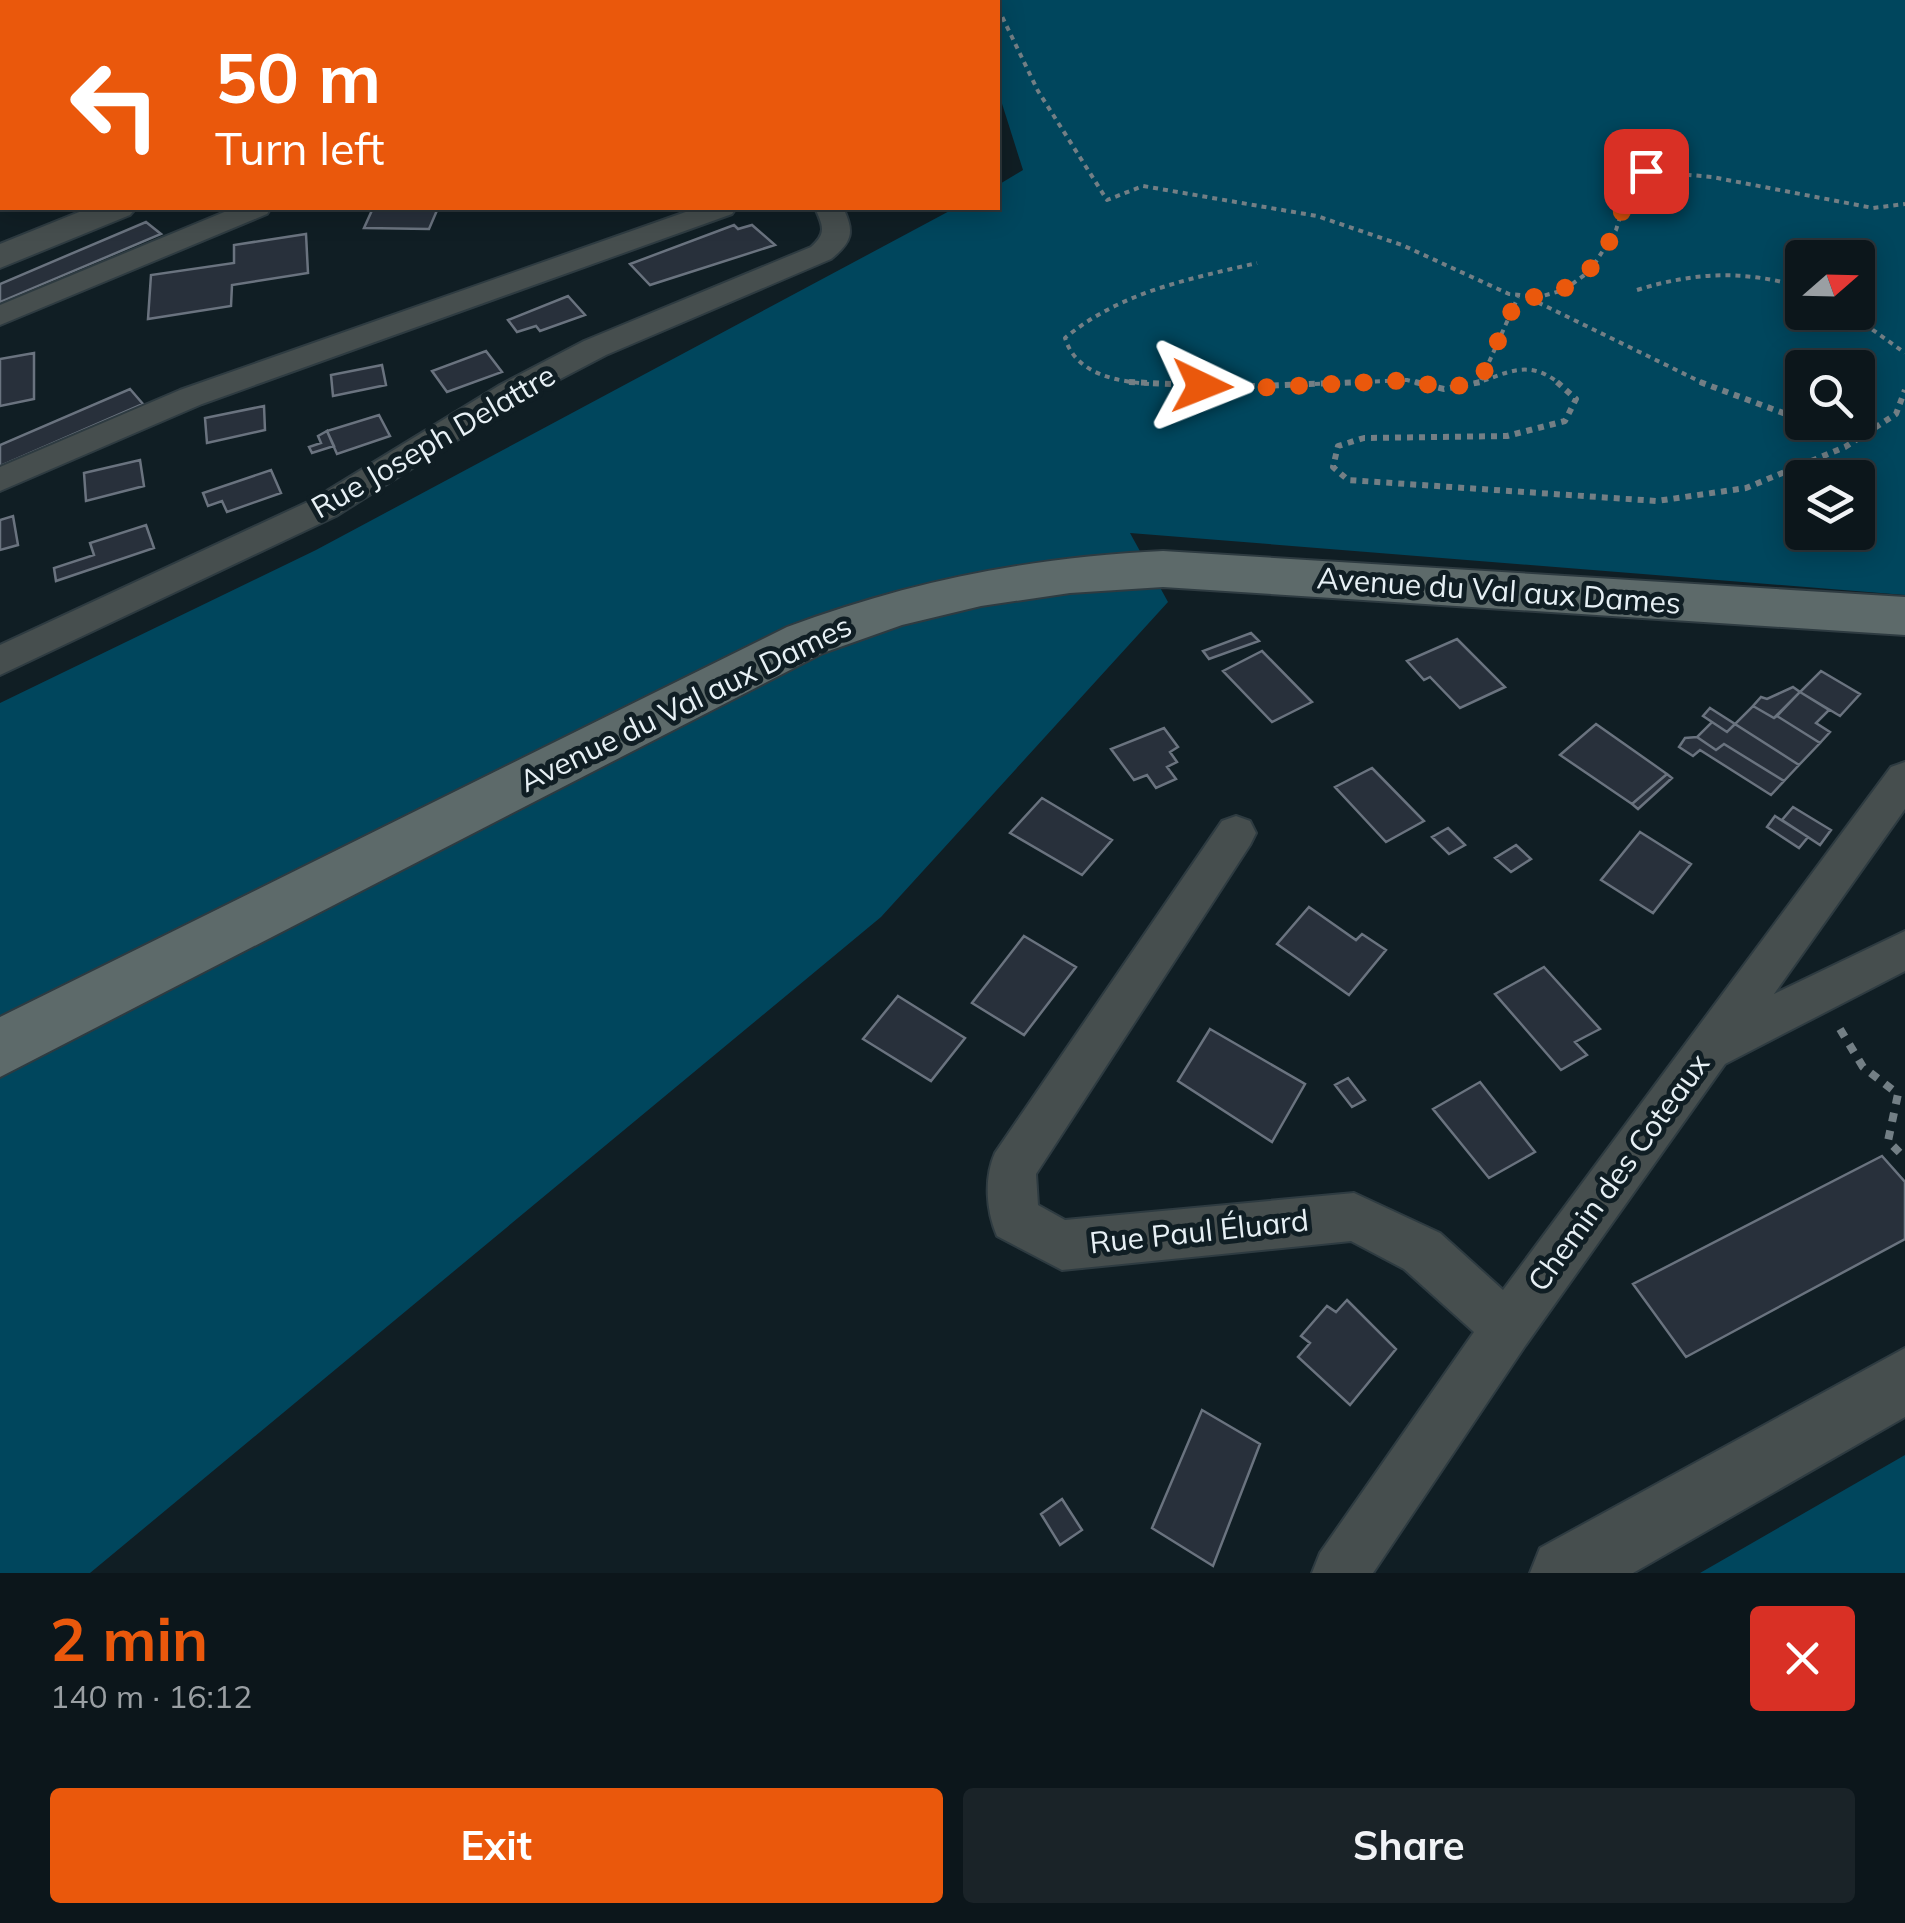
<!DOCTYPE html>
<meta charset="utf-8">
<style>
:root{--surface:#0c161b;--page:#1a2328;--text:#f1f3f6;--muted:#9a9fa3;--line:#2c353a;--accent:#ea580c}
body{margin:0;font-family:Mulish,sans-serif;background:var(--page);color:var(--text);height:100vh;display:flex;flex-direction:column;font-size:38px;white-space:nowrap}
*{box-sizing:border-box;margin:0}
p{font-size:32px;color:var(--muted)}
.icon{flex:none;width:55px;height:55px;fill:none;stroke:currentColor;stroke-width:2;stroke-linecap:round;stroke-linejoin:round}
.map{position:relative;height:1573px;overflow:hidden}
.panel{display:flex;flex-direction:column;background:var(--surface);flex:1}
.panel>*{flex:none}
.guide{position:absolute;left:0px;top:0px;width:1000px;height:210px;box-shadow:0 5px 25px #0003,0 0 0 2px var(--line);background:#ea580c;color:#fff;overflow:hidden}
.needle{width:65px;rotate:70deg}
.tools{position:absolute;left:1785px;top:240px;display:grid;gap:20px}
.tools a{display:grid;place-items:center;width:90px;height:90px;border-radius:10px;background:var(--surface);box-shadow:0 5px 25px #0003,0 0 0 2px var(--line);font-size:50px}
.pin{position:absolute;display:grid;place-items:center;width:85px;height:85px;color:#fff;margin:-42px;border-radius:20px;box-shadow:0 5px 15px #0006}
.me{position:absolute;width:110px;margin:-55px;rotate:92deg;stroke-linejoin:round;filter:drop-shadow(0 0 8px #0008)}
.turn{display:flex;align-items:center;gap:35px;height:210px;padding:0 50px;font-size:45px}
.turn .icon{width:130px;height:130px;stroke-width:2.5}
.turn b{display:block;font-size:70px;line-height:85px}
.round{display:grid;place-items:center;flex:none;width:105px;height:105px;border-radius:10px;background:var(--page)}
.summary{display:flex;align-items:center;justify-content:space-between;height:170px;padding:0 50px}
h1{font-size:60px;font-weight:700;line-height:75px;color:var(--accent)}
.action{display:flex;gap:20px;margin-top:auto;padding:20px 50px}
.action a{flex:1;height:115px;border-radius:10px;background:var(--accent);color:#fff;font-size:40px;font-weight:700;line-height:115px;text-align:center}
.action a+a{background:var(--page);color:var(--text)}
.map>svg:first-child{display:block}
</style>
<div class="map">
<svg width="1905" height="1573" viewBox="0 0 1905 1573">
<rect width="100%" height="100%" fill="#101e24"/>
<path fill="#00465d" fill-rule="evenodd" d="M968,0H1905V595L1130,533L1168,602L881,917L90,1573H0V703L316,550L955,208H998V185L1023,170L998,91V2ZM1802,258H1858V312H1802ZM1802,368H1858V422H1802ZM1802,478H1858V532H1802Z
M1905,1455V1573H1700Z"/>
<path fill="#28303b" stroke="#6a737f" stroke-width="2.5" d="M373,208H511H438L429,229L364,228Z
M146,222L161,234L0,302V284Z
M734,225L738,229L752,225L775,245L650,285L630,264Z
M306,234L308,273L232,285L231,306L148,319L151,275L234,263V245Z
M568,296L585,315L540,331L536,326L517,332L508,320Z
M486,351L502,372L447,392L432,371Z
M34,353V399L0,406V359Z
M382,365L386,385L333,396L331,375Z
M130,389L143,404L0,466V445Z
M264,406L265,430L207,443L205,418Z
M379,415L390,436L337,454L327,431Z
M327,431L334,446L312,453L309,447L321,443L318,436Z
M140,460L144,486L86,501L84,473Z
M271,470L281,493L227,512L222,501L208,506L203,493Z
M13,516L18,545L0,550V520Z
M146,525L154,548L56,581L54,568L94,555L90,543Z
M1251,633L1259,641L1209,659L1203,651Z
M1457,639L1505,687L1460,708L1430,677L1424,680L1407,661Z
M1262,651L1312,702L1272,722L1223,671Z
M1821,671L1860,694L1840,716L1800,692Z
M1793,687L1800,692L1774,718L1753,706L1761,697L1767,699Z
M1800,692L1829,710L1816,723L1830,732L1820,743L1777,716Z
M1753,706L1774,718L1777,716L1820,743L1799,765L1735,724Z
M1710,708L1735,724L1727,732L1703,716Z
M1712,722L1727,732L1735,724L1799,765L1784,781L1724,744L1716,750L1697,737Z
M1596,724L1667,774L1632,804L1560,755Z
M1164,728L1178,747L1170,752L1177,762L1167,767L1176,779L1156,788L1147,775L1134,780L1111,749Z
M1697,737L1716,750L1724,744L1784,781L1771,795L1700,750L1693,756L1679,747L1685,738Z
M1372,768L1424,821L1386,842L1335,787Z
M1667,774L1672,778L1638,809L1632,804Z
M1042,798L1112,840L1082,875L1010,833Z
M1793,807L1831,830L1820,845L1782,820Z
M1775,816L1808,837L1799,848L1767,827Z
M1448,828L1465,845L1449,854L1432,837Z
M1640,832L1691,864L1653,913L1601,880Z
M1516,845L1531,859L1511,872L1495,858Z
M1309,907L1356,940L1362,934L1386,950L1349,995L1277,944Z
M1024,936L1076,967L1024,1035L972,1003Z
M1544,967L1600,1029L1575,1042L1587,1055L1561,1070L1495,994Z
M898,996L965,1038L931,1081L863,1039Z
M1210,1029L1305,1084L1272,1142L1178,1081Z
M1348,1078L1365,1100L1352,1107L1335,1085Z
M1480,1082L1535,1152L1489,1178L1433,1109Z
M1882,1156L1905,1182V1239L1686,1357L1633,1284Z
M1347,1300L1396,1349L1350,1405L1298,1357L1310,1343L1301,1336L1327,1306L1336,1312Z
M1202,1410L1260,1444L1213,1566L1152,1528Z
M1062,1499L1082,1530L1060,1545L1041,1514Z"/>
<g fill="none" stroke-linecap="round" stroke-linejoin="round">
<g stroke="#2e3b41" stroke-width="4">
<path id="minor" d="M94,0H118L119,2H95Z
M311,0H338L339,2H313Z
M661,0H691L692,2H663Z
M0,70L2,71V86H0Z
M234,208H271L267,214L0,325V305Z
M697,208H736L732,214L202,404L0,491V467L180,390Z
M815,208H843C855,232 852,242 831,259L606,355L522,399L336,516L0,675V645L312,500L500,385L584,341L811,247C827,233 823,226 815,208Z
M1905,762V809L1774,994L1905,931V971L1725,1064L1525,1346L1373,1573H1312L1320,1553L1474,1332L1404,1269L1351,1241L1062,1270L997,1236C986,1210 984,1178 995,1153L1222,821L1236,816L1250,821L1256,833L1250,845L1036,1174L1038,1205L1065,1220L1354,1193L1440,1233L1503,1290L1891,767Z"/>
</g>
<g stroke="#2e3b41" stroke-width="4">
<path id="tertiary" d="M89,208H136L130,215L0,268V244Z
M1905,1348V1417L1633,1573H1530L1540,1548Z"/>
</g>
<g stroke="#2e3b41" stroke-width="4">
<path id="secondary" d="M1163,551L1905,597V635L1163,587L1070,593L981,606L902,625L823,653L0,1077V1017L787,627C910,581 1032,557 1163,551Z"/>
</g>
<path stroke="#737f85" stroke-width="4" stroke-dasharray="5 5" stroke-linecap="butt" d="M998,8L1038,91L1107,200L1143,186L1317,216L1402,245L1509,294L1539,297L1564,290L1590,271L1616,230L1630,185L1645,171L1712,177L1873,208L1905,204
M1637,290C1695,272 1743,270 1802,287
M1529,298L1705,384
M1848,312L1905,353
M1481,380L1518,297
M1149,384C1115,381 1076,374 1065,338C1120,292 1189,279 1257,263
M1315,384L1407,380L1423,384
M1474,384C1508,373 1528,358 1560,384"/>
<path stroke="#737f85" stroke-width="6" stroke-dasharray="6 6" stroke-linecap="butt" d="M1129,382L1232,387L1362,382
M1415,382L1444,389L1481,382
M1557,382L1576,399L1565,421L1507,436L1364,438L1338,446L1333,467L1348,480L1657,501L1746,488L1845,447L1896,414L1905,390
M1700,382L1802,420
M1815,422L1866,433"/>
<path stroke="#737f85" stroke-width="8" stroke-dasharray="9 9" stroke-linecap="butt" d="M1840,1029L1863,1067L1898,1094L1888,1141L1905,1158"/>
<use href="#minor" fill="#464e4e" fill-rule="evenodd"/>
<use href="#tertiary" fill="#464e4e" fill-rule="evenodd"/>
<use href="#secondary" fill="#5d6a6a" fill-rule="evenodd"/>
</g>
<g fill="none" stroke-linecap="round" stroke-linejoin="round">
<path stroke="#ea580c" stroke-width="18" stroke-dasharray="0 32.4" d="M1202,386L1233,389L1412,380L1444,389L1480,381L1518,297C1563,301 1597,271 1614,232C1625,208 1625,190 1646,171"/>
</g>
<g text-anchor="middle" dominant-baseline="central" stroke-width="10" stroke-linejoin="round" paint-order="stroke">
<g font-size="30" fill="#e7f0f5" stroke="#101e24">
<text transform="translate(433 441) rotate(-30)">Rue Joseph Delattre</text>
<text transform="translate(1499 590) rotate(4)">Avenue du Val aux Dames</text>
<text transform="translate(685 703) rotate(-26)">Avenue du Val aux Dames</text>
<text transform="translate(1618 1172) rotate(-54)">Chemin des Coteaux</text>
<text transform="translate(1199 1231) rotate(-6)">Rue Paul Éluard</text>
</g>
</g>
</svg>
<div class="tools">
<a><svg class="needle" viewBox="-14 -14 28 28"><path d="M0-13l5 13h-10z" fill="#e53935"/><path d="M0 13l5-13h-10z" fill="#9a9fa3"/></svg></a>
<a><svg class="icon" aria-label="search" viewBox="0 0 24 24"><circle cx="10" cy="10" r="6"/><path d="M15 15l6 6"/></svg></a>
<a><svg class="icon" aria-label="layers" viewBox="0 0 24 24"><path d="M12 4l9 5-9 5-9-5zM3 14l9 5 9-5"/></svg></a>
</div>
<div class="pin" style="left:1646px;top:171px;background:#d93025"><svg class="icon" aria-label="arrive" viewBox="0 0 24 24"><path d="M6 21V4h12l-3 4 3 4H6"/></svg></div>
<svg class="me" style="left:1202px;top:386px" viewBox="-20 -20 40 40"><path d="M0-17L14 15 0 8-14 15z" fill="#ea580c" stroke="#fff" stroke-width="4"/></svg>
<div class="guide">
<div class="turn"><svg class="icon" aria-label="left" viewBox="0 0 24 24"><path d="M17 20v-9H6M10 6l-5 5 5 5"/></svg><div><b>50 m</b>Turn left</div></div>
</div>
</div>
<section class="panel">
<div class="summary"><div><h1>2 min</h1><p>140 m · 16:12</p></div><a class="round" style="background:#d93025;color:#fff"><svg class="icon" aria-label="close" viewBox="0 0 24 24"><path d="M6 6l12 12M18 6L6 18"/></svg></a></div>
<div class="action"><a>Exit</a><a>Share</a></div>
</section>
